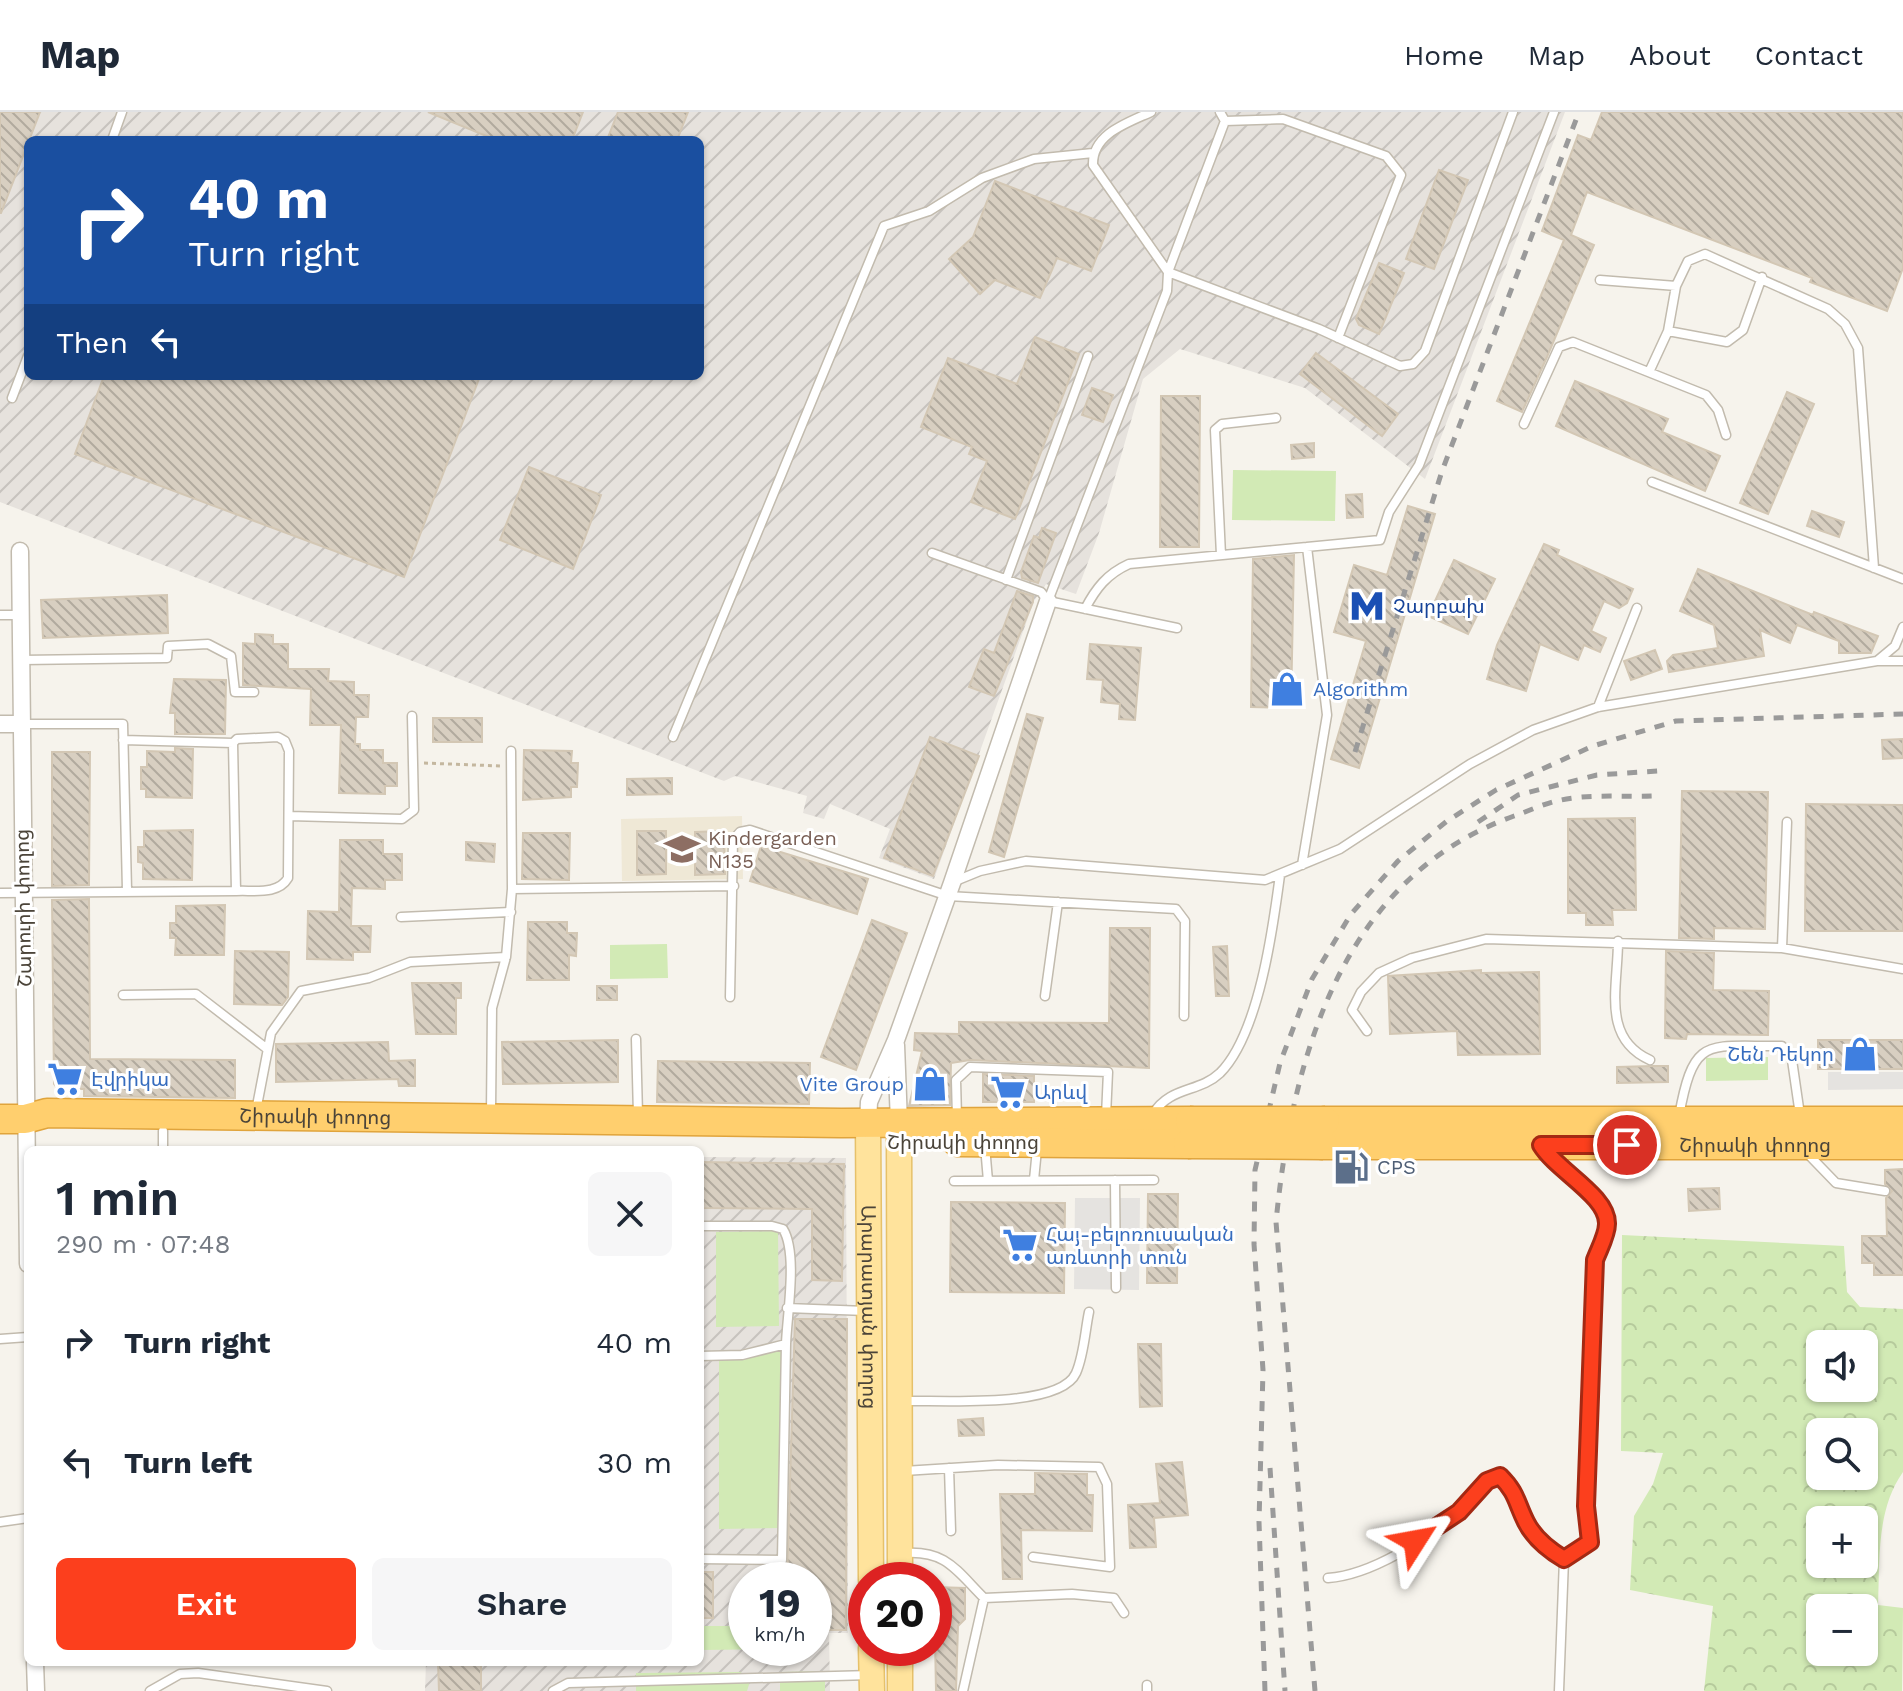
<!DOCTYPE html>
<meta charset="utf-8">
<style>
:root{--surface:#fff;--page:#f6f6f7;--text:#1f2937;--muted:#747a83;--line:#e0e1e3;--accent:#fc3f1d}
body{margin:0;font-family:"Work Sans","Noto Sans Armenian",sans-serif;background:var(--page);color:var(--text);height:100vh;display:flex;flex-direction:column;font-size:30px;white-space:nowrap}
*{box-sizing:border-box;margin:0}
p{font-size:26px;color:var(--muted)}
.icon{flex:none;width:44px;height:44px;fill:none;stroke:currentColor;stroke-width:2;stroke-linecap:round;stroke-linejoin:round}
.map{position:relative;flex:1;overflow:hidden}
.sheet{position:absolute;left:24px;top:1034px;width:680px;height:520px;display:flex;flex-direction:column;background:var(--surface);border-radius:12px;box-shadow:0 2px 6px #0004}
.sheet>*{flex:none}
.hud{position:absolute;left:24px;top:24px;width:680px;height:244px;border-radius:12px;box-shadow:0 2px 6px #0004;background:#1a4fa0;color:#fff;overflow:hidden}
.fabs{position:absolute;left:1806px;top:1218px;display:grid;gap:16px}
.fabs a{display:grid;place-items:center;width:72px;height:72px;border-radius:12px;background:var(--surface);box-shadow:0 2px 6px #0004;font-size:40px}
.speed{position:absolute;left:728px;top:1450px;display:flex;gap:16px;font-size:40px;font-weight:700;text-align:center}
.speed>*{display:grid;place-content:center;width:104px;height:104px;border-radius:50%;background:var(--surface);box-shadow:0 2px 6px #0004;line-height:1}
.speed small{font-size:20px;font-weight:400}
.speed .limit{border:12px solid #d22;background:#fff;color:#111}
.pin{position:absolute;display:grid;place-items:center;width:68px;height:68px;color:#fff;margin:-34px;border:4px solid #fff;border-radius:50%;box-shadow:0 2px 8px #0007}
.me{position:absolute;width:88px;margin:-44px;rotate:56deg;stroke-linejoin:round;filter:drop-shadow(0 0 6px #0008)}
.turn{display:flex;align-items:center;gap:28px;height:168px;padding:0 32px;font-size:36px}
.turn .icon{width:104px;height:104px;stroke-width:2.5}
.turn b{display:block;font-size:56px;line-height:68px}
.then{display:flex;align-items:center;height:76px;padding:0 32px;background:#0003;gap:16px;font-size:30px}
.round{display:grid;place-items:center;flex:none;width:84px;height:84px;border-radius:12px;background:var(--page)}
.head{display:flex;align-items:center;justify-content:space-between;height:136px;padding:0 32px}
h1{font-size:48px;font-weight:600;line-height:60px}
.button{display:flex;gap:16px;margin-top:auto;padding:16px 32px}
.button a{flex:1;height:92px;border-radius:12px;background:var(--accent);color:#fff;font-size:32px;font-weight:600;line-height:92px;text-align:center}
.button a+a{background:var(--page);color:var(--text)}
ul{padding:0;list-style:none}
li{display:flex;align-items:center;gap:24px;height:120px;padding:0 32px}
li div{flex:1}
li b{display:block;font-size:30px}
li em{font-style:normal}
header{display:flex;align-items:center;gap:48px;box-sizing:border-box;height:112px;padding:0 40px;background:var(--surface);border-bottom:2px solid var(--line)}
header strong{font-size:38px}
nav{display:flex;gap:44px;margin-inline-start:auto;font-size:28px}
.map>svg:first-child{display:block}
</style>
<header>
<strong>Map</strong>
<nav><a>Home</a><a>Map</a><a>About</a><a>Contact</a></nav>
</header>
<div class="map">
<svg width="1903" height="1579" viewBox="0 0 1903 1579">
<defs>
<pattern id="industrial-furrows" width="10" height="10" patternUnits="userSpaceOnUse" patternTransform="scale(2)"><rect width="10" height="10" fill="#e6e2dd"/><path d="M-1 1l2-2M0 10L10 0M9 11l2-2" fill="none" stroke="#c7c3be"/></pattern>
<pattern id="forest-crowns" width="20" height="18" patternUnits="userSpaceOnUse" patternTransform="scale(2)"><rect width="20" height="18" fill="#d2eab5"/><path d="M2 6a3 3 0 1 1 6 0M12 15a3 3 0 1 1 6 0" fill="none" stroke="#b6ca9c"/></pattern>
<pattern id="building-back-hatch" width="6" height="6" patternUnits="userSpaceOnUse" patternTransform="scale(2)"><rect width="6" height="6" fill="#d8cfc1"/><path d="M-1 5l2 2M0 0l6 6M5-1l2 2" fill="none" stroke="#b1aa9e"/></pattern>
</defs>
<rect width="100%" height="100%" fill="#f6f3ec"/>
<path fill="url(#industrial-furrows)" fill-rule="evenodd" d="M0,0H1565L1425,367L1305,276L1180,237L1143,267L1099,421L1076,482L1046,472L1034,489L934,767L879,746L890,717L830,692L824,707L803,701L807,684L735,664L724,669L0,390ZM28,28H700V264H28Z
M700,1045L846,1046L848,1521H829L830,1579H425L426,1550H700ZM746,1468H814V1536H746Z"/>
<path fill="#efe8d6" d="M742,704L743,767L622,769L621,707Z"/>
<path fill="#d2eab5" d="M1233,358L1336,359L1335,409L1232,408Z
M667,832L668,866L610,867V833Z
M1768,945V968L1706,969V946Z
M778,1119L779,1214L716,1215V1120Z
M719,1238H782V1416L719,1417Z
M700,1514H746V1536L782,1537L700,1538Z
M825,1559V1579H780V1560Z
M740,1560L751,1566L747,1579H636V1561Z"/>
<path fill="url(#forest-crowns)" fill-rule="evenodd" d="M1622,1123L1844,1134L1847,1180L1860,1195L1903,1197V1360C1876,1398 1880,1448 1878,1493L1903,1496L1902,1579H1704L1713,1494L1630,1478L1634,1404L1653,1372L1663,1341L1621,1339ZM1820,1232H1864V1276H1820ZM1820,1320H1864V1364H1820ZM1820,1408H1864V1452H1820ZM1864,1496V1540H1820V1496Z"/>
<path fill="#e5e3e0" d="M1828,960H1903V977L1828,978Z
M1075,1086H1140L1139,1178L1074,1177Z"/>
<path fill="url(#building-back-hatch)" stroke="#d3c7b4" stroke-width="2" d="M0,0H40L1,101H0Z
M428,0H583L572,28H496Z
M618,0H688L677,28H607Z
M1602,0H1903V156L1887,199L1810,170L1812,166L1587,80L1571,123L1594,133L1547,245L1522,300L1497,289L1564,128L1542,119L1578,23L1591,28Z
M1439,58L1468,68L1434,157L1406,147Z
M995,69L1109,113L1091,159L1057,146L1040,186L995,168L980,182L949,147L973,125Z
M1379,151L1404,161L1379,222L1359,213L1356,207Z
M1035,225L1079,242L1015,407L971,390L987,349L969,342L972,335L921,315L948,246L1017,272Z
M1316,241L1398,302L1382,324L1300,262Z
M104,264H480L404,465L75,342Z
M1575,269L1668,307L1662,320L1720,344L1705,379L1556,314Z
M1092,276L1113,283L1103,310L1082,303Z
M1787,280L1814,292L1768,402L1740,391Z
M1161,284H1200L1199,435H1160Z
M1314,331V345L1292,347L1291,333Z
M529,355L601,383L573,457L500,428Z
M1362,382L1363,405L1347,406L1346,383Z
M1408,394L1435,402L1359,656L1331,647L1366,529L1334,520L1354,453L1387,463Z
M1812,399L1844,410L1839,425L1807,414Z
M1042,416L1056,421L1038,471L1022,466L1021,460L1034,424L1039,426Z
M1544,432L1559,438L1557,443L1633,477L1627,491L1619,496L1604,489L1591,519L1606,526L1600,540L1584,533L1578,548L1540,532L1526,579L1487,567L1497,533Z
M1294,443L1291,596L1251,595L1253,447Z
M1454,448L1495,467L1468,522L1428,504Z
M1698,457L1813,503L1814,500L1878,524L1871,541H1839V529L1797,513L1790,531L1760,518L1764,544L1669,560L1667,549L1673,543L1718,536L1714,513L1680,499Z
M1017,479L1033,484V490L994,584L969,575L984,537L994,541Z
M167,483L168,521L43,526L41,488Z
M255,522L273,523V532H288V557H329L328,569L354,570V583H369L368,605H356L355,632H360V638H383V651H397V674H385V682L339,681L341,613H310L311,577L243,573V531L255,532Z
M1090,532L1141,536L1135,608L1119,607L1120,592L1101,590L1103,568L1087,567Z
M1655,538L1662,557L1631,568L1624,549Z
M174,567L226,568L225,622H175V601H170Z
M1027,602L1043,606L1004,745L989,740Z
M433,606H482V630H433Z
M930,625L979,644L933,764L884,746Z
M1903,627V646L1883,647L1882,628Z
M175,636L193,637L192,686L146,685V677H141V655H147V639L175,640Z
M524,638L572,639L571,651H578L577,675H571V685L523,688Z
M52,640H90L89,773L52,774Z
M672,666V682L627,683V667Z
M1682,679L1768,680L1765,817L1714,816V827L1679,826Z
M1806,692L1903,693V819H1805Z
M1635,706L1636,798H1612L1613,813H1586V801H1568V707Z
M193,718L192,768L143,767V751L138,750V735H144V719Z
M637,719H666V762L637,763Z
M724,719L725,762L695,763V720Z
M523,721H570L569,768L522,767Z
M340,728H383V742H402V768H385V777L352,776L351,814H371L370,840H353V848L307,847L308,799L339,800Z
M466,730L495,732L494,750L466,748Z
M761,734L868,767L857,802L750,769Z
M89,787L90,947L235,948V986L84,984V977H58L54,972L52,788Z
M225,793L224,843H175L176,826H170V811H176V794Z
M872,808L907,821L856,958L821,945Z
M528,810H567V821H577L576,844L569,843V868H527Z
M1110,816H1150L1149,956L970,948L951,951L950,993L909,994L922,939L914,938L915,921L959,922V910L1109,911Z
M1227,834L1229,884H1216L1213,835Z
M235,839L289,840L288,885L282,893L234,892Z
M1666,839L1714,841L1713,878L1769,879L1768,923L1687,922L1686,927L1665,926Z
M1481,858V861L1539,860L1540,942L1458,943L1457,919L1390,922L1388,864Z
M412,871H461V886H456V922H416Z
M597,874H617V888H597Z
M618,928V970L503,972L502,930Z
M1818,928H1903V957H1818Z
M388,930L389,949L415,948V974H399L398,967L276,970V932Z
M658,949L810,951L809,992L657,990Z
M1653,954H1668V970L1617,971V955Z
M983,962L1034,964V990H983Z
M700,1050L844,1052L842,1169L812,1168V1097L700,1096Z
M1344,1050H1357V1066H1344Z
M1903,1057V1163H1874V1151H1862V1124H1887L1886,1086L1892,1079L1885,1072V1058Z
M1719,1076L1720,1097L1689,1099L1688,1077Z
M1148,1082H1178L1177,1171H1147Z
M951,1090L1065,1091L1064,1181L950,1180Z
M795,1207H847L846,1518H814V1468H787Z
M1138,1232H1161L1162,1294L1140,1295Z
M983,1306L984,1323L959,1324L958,1308Z
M1182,1350L1188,1403L1154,1406L1156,1435L1130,1436L1128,1393L1160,1391L1156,1352Z
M1035,1361L1087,1362V1383H1093L1092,1419L1021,1418L1022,1467H1003L1000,1382H1035Z
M700,1460H713V1506H700Z
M934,1475L965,1476V1507L958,1514L956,1579H936Z
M438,1550H481V1579H439Z"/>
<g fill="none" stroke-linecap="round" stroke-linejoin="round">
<g stroke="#c2bbae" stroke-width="11">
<path id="lane" d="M1220,0L1225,9L1168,160L1319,217L1400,254L1413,252L1425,239L1513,0
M1225,9L1283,7L1386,44L1401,63L1338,226
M112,28L122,0
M1600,168L1676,174L1688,149L1705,142L1828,197L1845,212L1858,236L1874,456
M1676,174L1668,219L1727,230L1743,218L1762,165
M1650,258L1668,219
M12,286L28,244
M1524,312L1559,235L1573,230L1706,283L1718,298L1726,323
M1652,370L1903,467
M932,441L1041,480L1048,489L1177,516
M1221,443L1215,318L1222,312L1276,306
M1006,468L1088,244
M1048,489L1167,179L1168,160L1093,53C1092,22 1127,11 1151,0
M1085,497C1096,476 1107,462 1129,452L1380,428L1389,400L1419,353L1554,0
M0,503H21
M22,548L167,546L168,534L208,532L231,544L235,580H254
M1878,549H1903
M1598,595L1637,496
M22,612H123L127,778
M673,625L884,114L929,99L982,66L1034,47L1093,41
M123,628L233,631
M289,704L402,707L414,698L412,604
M1302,753L1327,603L1307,435
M953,770L980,759L1026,749L1265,768L1340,737L1470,652L1533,618L1598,595L1877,549L1895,534L1903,515
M512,777L734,774
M0,781L236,779L233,631L237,627L278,625L285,629L289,639L288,766C278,783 254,778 236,779
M401,805L511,800
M1618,829C1618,875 1601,926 1650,948
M1782,836L1787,710
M123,883L196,882L266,936
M1045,884L1058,790
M730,885L733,728L740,720L750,718L948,784L1176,797L1185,809L1184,904
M1367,919L1352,898L1361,880L1379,861L1412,846L1486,827L1782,836L1903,857
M636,927L638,1003
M256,999L271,921L301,879L369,866L410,850L506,845
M491,1000L492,896L506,845L512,777L511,639
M1153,1002C1170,974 1199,981 1220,961C1259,922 1273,816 1280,763
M1679,1004C1694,922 1707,935 1782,934L1792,948L1800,1003
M957,1006L956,968L970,955L1108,960L1106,1004
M163,1019V1038
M985,1034L988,1069
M1805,1039L1836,1071L1885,1079
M1545,1040C1561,1066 1606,1076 1607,1111C1607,1122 1599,1137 1595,1148L1586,1394L1590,1430L1564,1447L1559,1579
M1034,1068L1037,1037
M1115,1068L1116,1176
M954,1069L1154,1068
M700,1114H772L783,1117C798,1141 787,1203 786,1232L742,1243L700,1244
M787,1196L866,1199
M0,1227L28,1225
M904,1289C940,1288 1060,1297 1076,1261C1084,1243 1085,1219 1089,1200
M949,1356L951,1419
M904,1359L998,1353L1099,1355L1107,1372L1110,1455L1033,1445
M0,1410L28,1406
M904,1441C946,1438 956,1458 984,1486L1072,1482L1114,1486L1124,1501
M700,1447L782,1448L786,1232
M1328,1466C1371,1463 1426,1428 1459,1399C1474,1386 1481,1371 1500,1364C1530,1394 1522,1419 1564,1447
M1147,1573V1579
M150,1579L180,1562L198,1561L327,1579
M553,1579L568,1571L871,1563
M963,1579L984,1486"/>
</g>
<g stroke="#c2bbae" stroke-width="19">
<path id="street" d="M20,439L28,1152
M0,612H21
M896,933L899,1011
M868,1011L869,990L896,928L952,771L1048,489
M35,1550L36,1579"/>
</g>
<g stroke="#e6c16a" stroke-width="27">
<g id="primary">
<path id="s1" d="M868,1011L871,1468"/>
<path d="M899,1011L900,1468"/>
<path d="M871,1536L872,1579"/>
<path d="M900,1536V1579"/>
</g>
</g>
<g stroke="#e0a43c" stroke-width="31">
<g id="highway">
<path id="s2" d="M0,1007H25L47,1001L841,1011L1190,1009"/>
<path d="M1325,1009H1903"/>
<path d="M957,1030L1188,1032"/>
<path id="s3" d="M1323,1033H1903"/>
</g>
</g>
<path stroke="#c4b79f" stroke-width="3" stroke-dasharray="4 4" stroke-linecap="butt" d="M424,651L500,654"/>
<use href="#lane" stroke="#fff" stroke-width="8"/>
<use href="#street" stroke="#fff" stroke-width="16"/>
<use href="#primary" stroke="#ffe39c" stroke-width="24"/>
<use href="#highway" stroke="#ffcf6e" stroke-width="28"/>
<path stroke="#9a9a9a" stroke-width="5" stroke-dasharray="10 10" stroke-linecap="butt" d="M1355,640L1442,359L1579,0
M1478,710L1518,683L1597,663L1658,659
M1270,1356L1285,1579
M1265,1579L1259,1410L1263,1258L1254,1132L1255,1058L1280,951L1312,867L1351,802L1398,749L1447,709L1496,678L1593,634L1676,609L1903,602
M1315,1579L1276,1110C1292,945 1342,765 1514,704C1529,699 1545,691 1561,688C1589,682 1623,685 1652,684"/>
<g stroke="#e0a43c" stroke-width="31" stroke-linecap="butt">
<path id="highway-bridge" d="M1190,1009H1325
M1188,1032L1323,1033"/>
</g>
<use href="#highway-bridge" stroke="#ffcf6e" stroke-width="28"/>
</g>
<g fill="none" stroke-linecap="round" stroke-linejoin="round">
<g stroke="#a42913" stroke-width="20">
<path id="route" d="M1415,1429L1459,1400L1487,1369L1500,1364C1517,1381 1516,1390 1526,1410C1534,1426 1549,1438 1564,1447L1590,1430L1586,1394L1595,1148C1599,1137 1607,1123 1607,1112C1608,1084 1557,1059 1541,1033H1627"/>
</g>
<use href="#route" stroke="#fc3f1d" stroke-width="14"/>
</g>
<defs>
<g id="metro-bare" transform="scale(2.76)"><path d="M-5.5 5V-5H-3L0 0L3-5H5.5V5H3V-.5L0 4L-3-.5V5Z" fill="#1a4fb4" stroke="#fff" stroke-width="2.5" paint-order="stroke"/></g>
<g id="shop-bare" transform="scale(2.76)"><path d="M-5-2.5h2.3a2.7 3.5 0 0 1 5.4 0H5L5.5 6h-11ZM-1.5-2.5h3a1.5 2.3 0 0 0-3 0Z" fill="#3f7fe0" stroke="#fff" stroke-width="2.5" paint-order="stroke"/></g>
<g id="school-bare" transform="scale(2.76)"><path d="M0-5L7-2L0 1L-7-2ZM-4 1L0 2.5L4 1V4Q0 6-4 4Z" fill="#8d6e63" stroke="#fff" stroke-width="2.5" paint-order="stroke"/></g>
<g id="supermarket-bare" transform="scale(2.76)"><path d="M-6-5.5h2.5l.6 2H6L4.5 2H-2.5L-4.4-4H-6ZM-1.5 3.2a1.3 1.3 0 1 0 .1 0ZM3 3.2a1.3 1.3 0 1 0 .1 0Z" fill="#3f7fe0" stroke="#fff" stroke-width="2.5" paint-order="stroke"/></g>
<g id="fuel-bare" transform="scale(2.76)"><path d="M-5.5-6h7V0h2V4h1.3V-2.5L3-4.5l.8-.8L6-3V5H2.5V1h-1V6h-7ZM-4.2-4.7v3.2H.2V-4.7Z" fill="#5c6f8a" stroke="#fff" stroke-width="2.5" paint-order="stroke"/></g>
</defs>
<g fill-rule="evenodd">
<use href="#metro-bare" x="1367" y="494"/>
<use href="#shop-bare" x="1287" y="577"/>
<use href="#school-bare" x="682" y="737"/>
<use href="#shop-bare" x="1860" y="942"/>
<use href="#supermarket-bare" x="65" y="967"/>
<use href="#shop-bare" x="930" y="972"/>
<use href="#supermarket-bare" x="1008" y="980"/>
<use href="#fuel-bare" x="1351" y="1055"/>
<use href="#supermarket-bare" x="1020" y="1133"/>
</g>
<g text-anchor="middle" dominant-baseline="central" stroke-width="6" stroke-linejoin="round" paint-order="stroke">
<g font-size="20" fill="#164399" stroke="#fff" text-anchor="start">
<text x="1393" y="494">Չարբախ</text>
</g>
<g font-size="20" fill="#366cbe" stroke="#fff" text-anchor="start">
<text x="1313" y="577">Algorithm</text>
<text x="1834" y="942" text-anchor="end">Շեն Դեկոր</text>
<text x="91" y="967">Էվրիկա</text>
<text x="904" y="972" text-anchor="end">Vite Group</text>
<text x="1034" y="980">Արևվ</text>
<text x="1046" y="1122">Հայ-բելոռուսական<tspan x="1046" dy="23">առևտրի տուն</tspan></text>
</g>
<g font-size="20" fill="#785e54" stroke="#fff" text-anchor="start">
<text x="708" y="726">Kindergarden<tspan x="708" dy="23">N135</tspan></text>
</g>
<g font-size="20" fill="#4b4439" stroke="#fff">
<text transform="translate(23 796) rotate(-91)">Շարուրի փողոց</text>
<text stroke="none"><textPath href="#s2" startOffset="316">Շիրակի փողոց</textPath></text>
<text x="963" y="1030">Շիրակի փողոց</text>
<text stroke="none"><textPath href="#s3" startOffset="432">Շիրակի փողոց</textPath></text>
<text stroke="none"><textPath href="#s1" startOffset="184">Արարատյան փողոց</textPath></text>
</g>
<g font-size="20" fill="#4e5e75" stroke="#fff" text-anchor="start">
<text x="1377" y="1055">CPS</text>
</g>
</g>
</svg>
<div class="fabs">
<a><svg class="icon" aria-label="sound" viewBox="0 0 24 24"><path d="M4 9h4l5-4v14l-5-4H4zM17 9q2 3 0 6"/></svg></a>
<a><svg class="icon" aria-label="search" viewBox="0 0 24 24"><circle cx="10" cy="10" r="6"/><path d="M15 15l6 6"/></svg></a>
<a>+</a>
<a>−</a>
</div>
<div class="speed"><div>19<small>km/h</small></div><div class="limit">20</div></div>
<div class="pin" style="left:1627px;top:1033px;background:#d93025"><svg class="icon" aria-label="arrive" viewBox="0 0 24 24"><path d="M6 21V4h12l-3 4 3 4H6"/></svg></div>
<svg class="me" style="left:1415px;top:1429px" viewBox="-20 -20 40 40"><path d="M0-17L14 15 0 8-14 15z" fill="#fc3f1d" stroke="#fff" stroke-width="4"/></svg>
<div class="hud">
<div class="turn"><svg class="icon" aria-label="right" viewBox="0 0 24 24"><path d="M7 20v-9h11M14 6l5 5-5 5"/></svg><div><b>40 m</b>Turn right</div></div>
<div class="then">Then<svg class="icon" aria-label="left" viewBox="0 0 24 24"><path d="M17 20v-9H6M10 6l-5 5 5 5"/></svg></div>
</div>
<section class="sheet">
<div class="head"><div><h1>1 min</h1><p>290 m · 07:48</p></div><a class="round"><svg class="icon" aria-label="close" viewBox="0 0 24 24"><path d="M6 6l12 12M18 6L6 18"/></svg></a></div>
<ul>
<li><svg class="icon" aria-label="right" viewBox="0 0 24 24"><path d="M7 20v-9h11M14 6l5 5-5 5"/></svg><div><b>Turn right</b></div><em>40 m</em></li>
<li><svg class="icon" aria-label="left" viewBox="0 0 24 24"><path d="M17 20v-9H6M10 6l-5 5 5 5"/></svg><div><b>Turn left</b></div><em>30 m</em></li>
</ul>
<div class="button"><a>Exit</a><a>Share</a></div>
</section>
</div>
